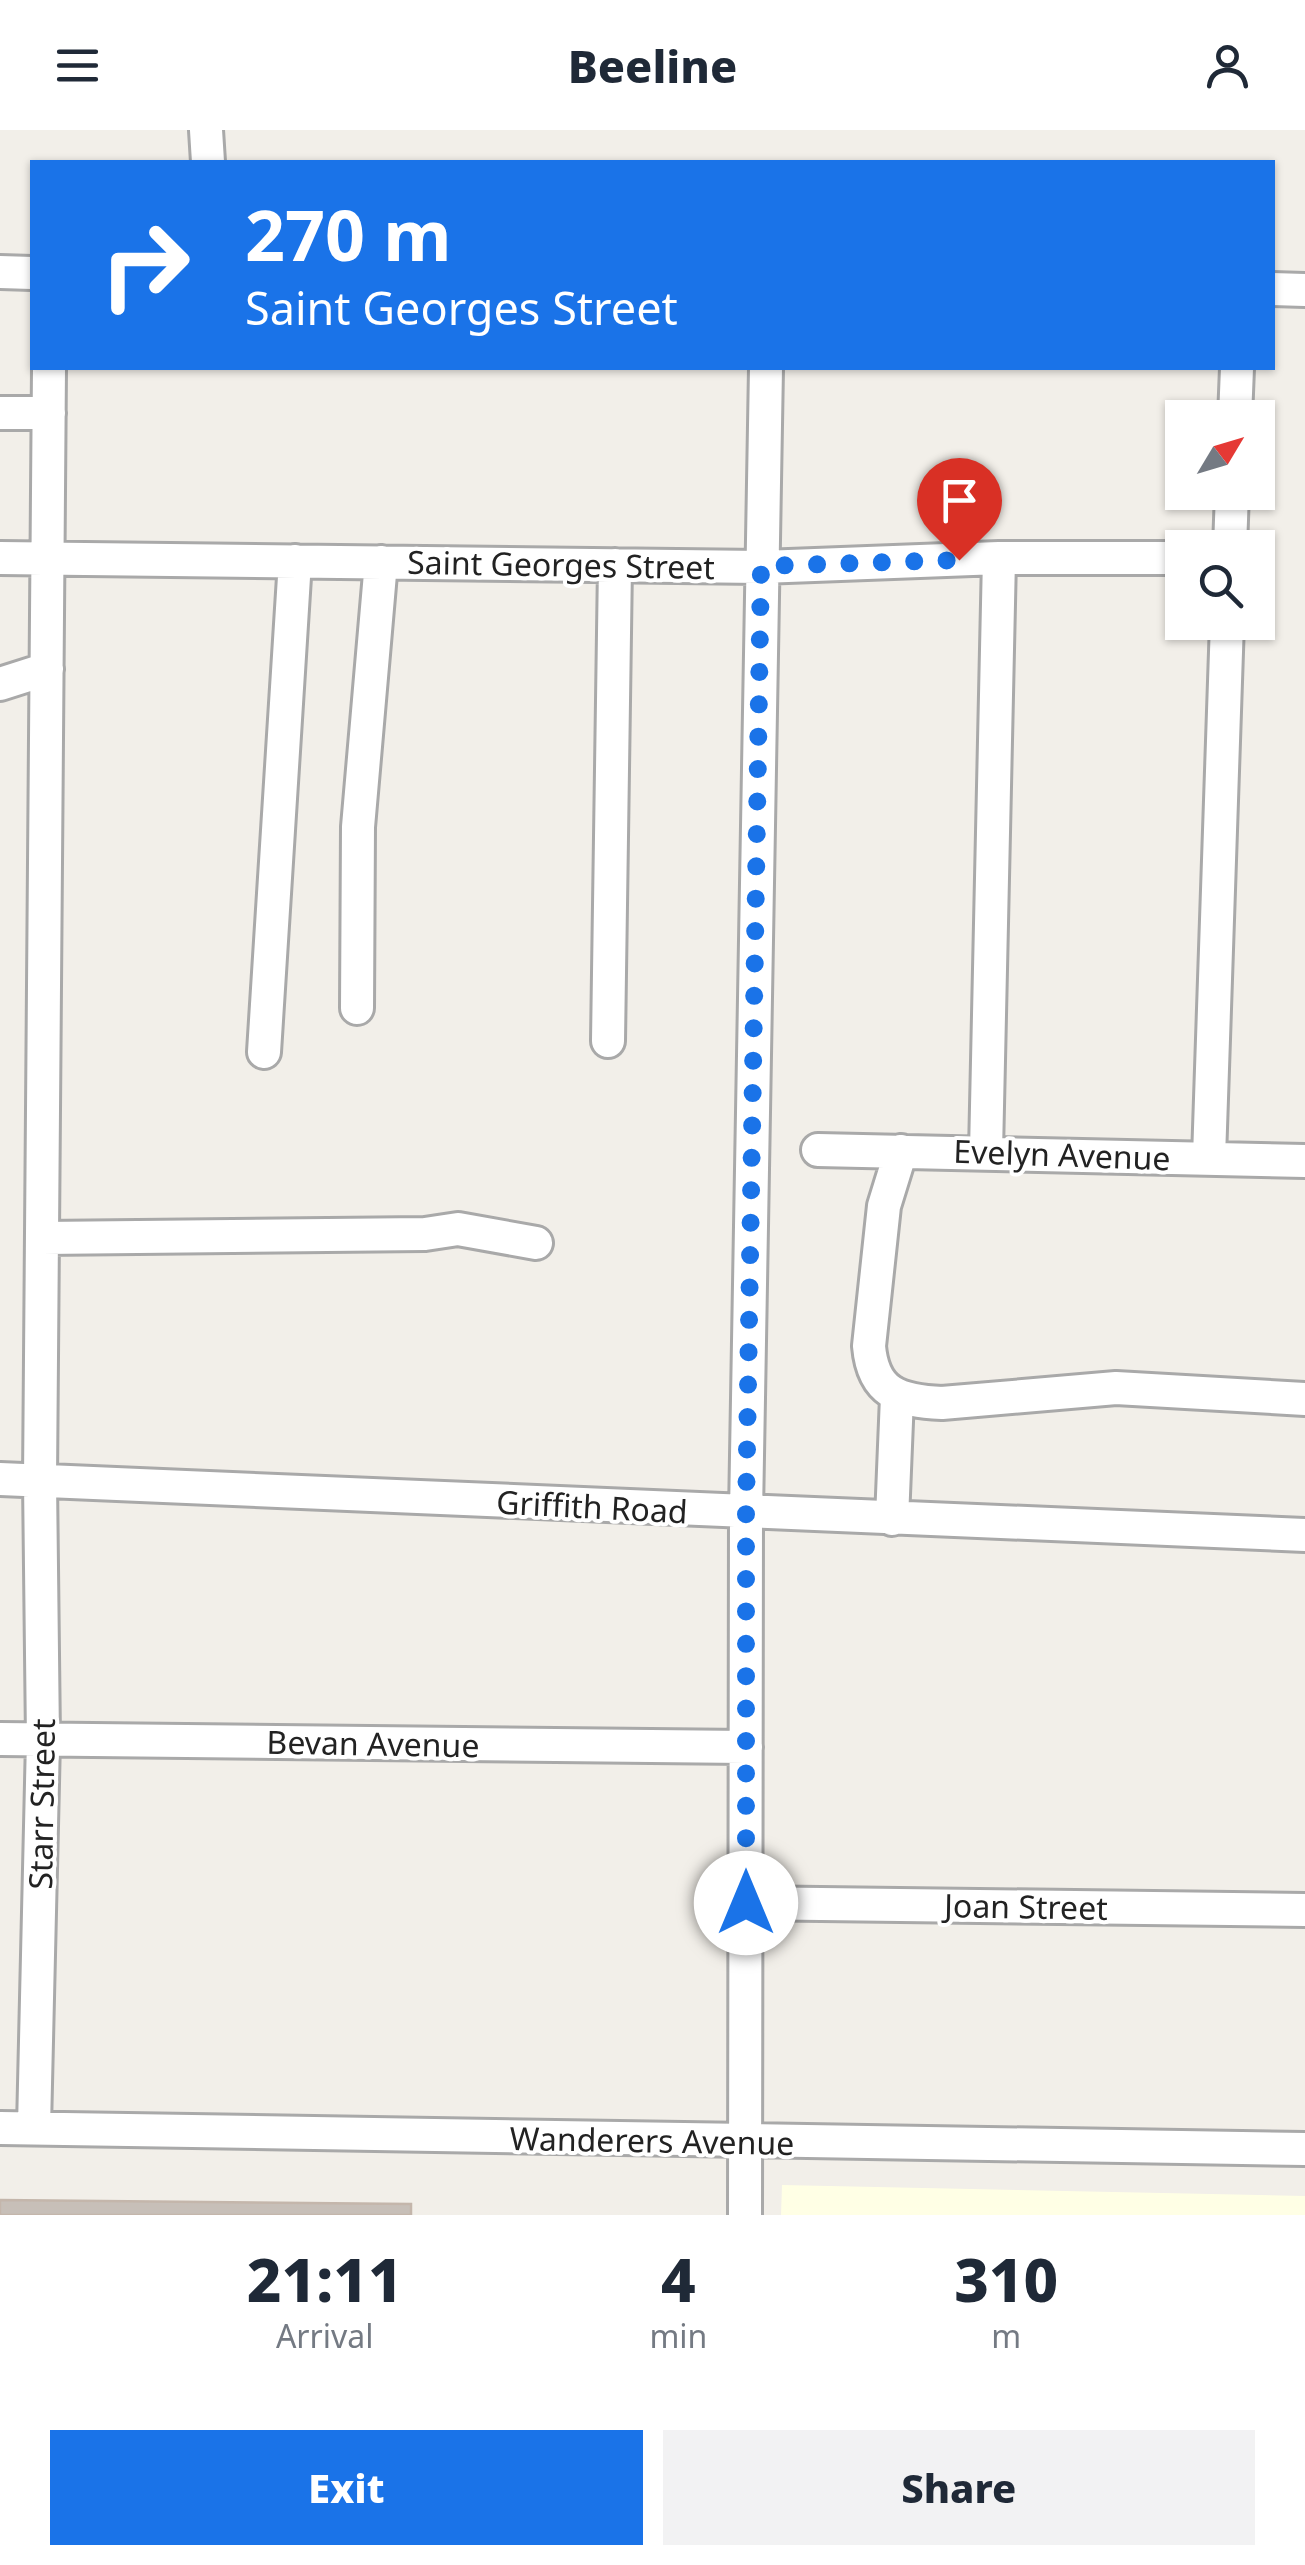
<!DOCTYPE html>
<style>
:root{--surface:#fff;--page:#f2f2f3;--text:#1f2937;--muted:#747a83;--accent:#1a73e8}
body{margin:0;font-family:"Noto Sans",sans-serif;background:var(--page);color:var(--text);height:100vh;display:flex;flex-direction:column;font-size:38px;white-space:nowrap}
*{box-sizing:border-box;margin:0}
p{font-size:32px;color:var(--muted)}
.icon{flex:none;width:55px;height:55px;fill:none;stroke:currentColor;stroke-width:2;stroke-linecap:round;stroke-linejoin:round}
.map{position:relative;height:2085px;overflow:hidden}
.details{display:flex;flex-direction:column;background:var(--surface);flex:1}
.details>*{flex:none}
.hud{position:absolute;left:30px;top:30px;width:1245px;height:210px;border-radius:0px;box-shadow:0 2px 8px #0004;background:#1a73e8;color:#fff;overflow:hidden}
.needle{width:65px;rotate:52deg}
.fabs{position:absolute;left:1165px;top:270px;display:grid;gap:20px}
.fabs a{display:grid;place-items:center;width:110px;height:110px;border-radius:0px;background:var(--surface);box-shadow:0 2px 8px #0004;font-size:50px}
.pin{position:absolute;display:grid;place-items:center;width:85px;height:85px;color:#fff;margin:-102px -42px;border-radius:50% 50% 50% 0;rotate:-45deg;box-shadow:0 0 10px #0007}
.pin .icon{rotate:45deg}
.me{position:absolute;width:110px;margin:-55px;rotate:0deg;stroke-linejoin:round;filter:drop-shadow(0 0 8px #0008)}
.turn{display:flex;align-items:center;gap:35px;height:210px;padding:0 50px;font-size:45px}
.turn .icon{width:130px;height:130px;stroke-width:2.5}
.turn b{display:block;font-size:70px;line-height:85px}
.eta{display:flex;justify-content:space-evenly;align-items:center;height:170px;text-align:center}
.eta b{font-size:60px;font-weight:800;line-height:70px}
.primary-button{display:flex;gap:20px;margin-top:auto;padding:20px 50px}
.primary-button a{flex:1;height:115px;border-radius:0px;background:var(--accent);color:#fff;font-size:40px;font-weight:800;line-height:115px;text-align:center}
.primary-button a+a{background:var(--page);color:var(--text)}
header{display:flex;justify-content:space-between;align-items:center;height:130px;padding:0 50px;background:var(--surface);font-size:45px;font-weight:800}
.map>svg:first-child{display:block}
</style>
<header><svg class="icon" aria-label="menu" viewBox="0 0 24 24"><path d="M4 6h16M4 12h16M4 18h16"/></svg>Beeline<svg class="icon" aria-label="person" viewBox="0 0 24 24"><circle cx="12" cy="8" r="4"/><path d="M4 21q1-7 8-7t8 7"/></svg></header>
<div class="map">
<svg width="1305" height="2085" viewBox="0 0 1305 2085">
<rect width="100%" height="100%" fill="#f2efe9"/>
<path fill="#ffffe5" d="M782,2055L1305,2066V2085H781Z"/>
<path fill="#c7bfb8" stroke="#c4b6ab" stroke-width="2.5" d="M0,2070L411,2074V2085H0Z"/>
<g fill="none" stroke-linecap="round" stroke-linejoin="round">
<g stroke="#a9a9a9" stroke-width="38">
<path id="minor" d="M206,0L208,32
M0,142L32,143
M1272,159L1305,160
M0,283H49
M1235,288L1237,238
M1230,418L1232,362
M0,428L761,437L999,428H1182
M0,554L47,539
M357,878L358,697L381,432
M608,911L615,435
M264,922L295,431
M818,1020L1305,1031
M901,1021L884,1076L869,1216C873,1263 899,1271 942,1273L1116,1258L1305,1269
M986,1022L999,428
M1209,1028L1227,492
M43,1108L425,1104L458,1099L536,1113
M0,1349L1305,1405
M892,1389L897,1267
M0,1609L746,1617
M747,1773L1305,1780
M34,1997L43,1610L40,1351L49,238
M0,1998L1305,2019
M745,2085L746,1383L766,238"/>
</g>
<use href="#minor" stroke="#fff" stroke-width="32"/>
</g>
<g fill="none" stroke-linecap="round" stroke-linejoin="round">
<path stroke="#1a73e8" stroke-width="18" stroke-dasharray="0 32.4" d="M746,1773V1383L761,436L959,430"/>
</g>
<g text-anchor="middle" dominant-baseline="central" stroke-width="8" stroke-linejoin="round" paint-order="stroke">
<g font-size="32" fill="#222" stroke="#fff">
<text transform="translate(561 434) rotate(1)">Saint Georges Street</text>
<text transform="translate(1062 1024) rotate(2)">Evelyn Avenue</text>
<text transform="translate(592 1376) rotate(3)">Griffith Road</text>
<text transform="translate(373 1613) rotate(1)">Bevan Avenue</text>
<text transform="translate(41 1674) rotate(-89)">Starr Street</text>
<text transform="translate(1026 1776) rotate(1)">Joan Street</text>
<text transform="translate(652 2010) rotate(1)">Wanderers Avenue</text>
</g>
</g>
</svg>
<div class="fabs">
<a><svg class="needle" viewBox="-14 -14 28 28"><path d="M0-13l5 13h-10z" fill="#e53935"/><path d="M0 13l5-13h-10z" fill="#747a83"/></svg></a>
<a><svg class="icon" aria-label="search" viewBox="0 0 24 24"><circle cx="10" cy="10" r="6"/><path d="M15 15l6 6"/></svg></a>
</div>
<div class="pin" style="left:959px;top:430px;background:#d93025"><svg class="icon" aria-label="arrive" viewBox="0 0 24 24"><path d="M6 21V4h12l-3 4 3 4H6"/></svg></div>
<svg class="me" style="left:746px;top:1773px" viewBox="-20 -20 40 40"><circle r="19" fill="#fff"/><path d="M0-13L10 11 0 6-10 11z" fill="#1a73e8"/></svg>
<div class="hud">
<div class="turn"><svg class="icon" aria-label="right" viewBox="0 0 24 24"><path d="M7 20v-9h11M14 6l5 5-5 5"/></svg><div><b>270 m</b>Saint Georges Street</div></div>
</div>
</div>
<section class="details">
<div class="eta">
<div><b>21:11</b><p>Arrival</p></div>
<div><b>4</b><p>min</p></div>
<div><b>310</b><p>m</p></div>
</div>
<div class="primary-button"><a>Exit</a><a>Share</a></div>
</section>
